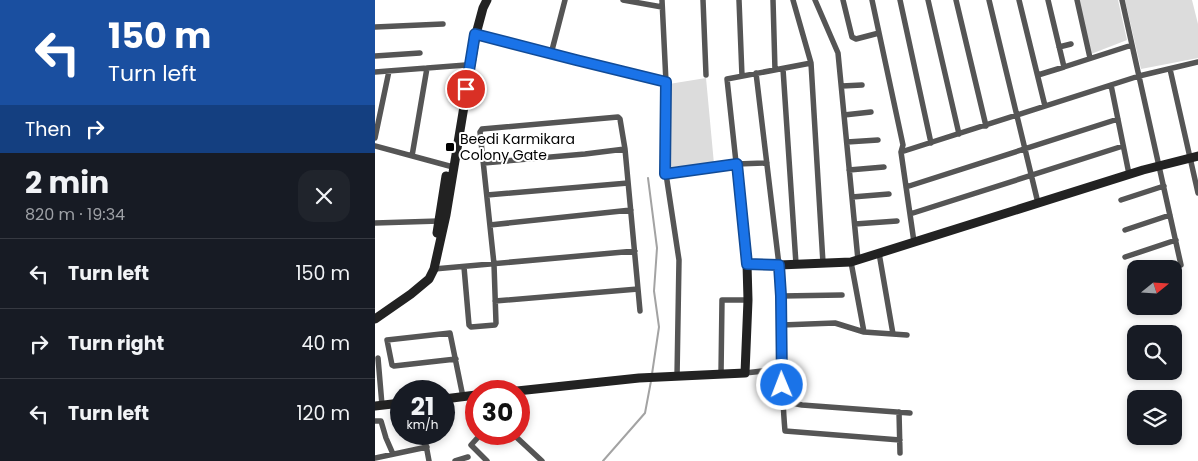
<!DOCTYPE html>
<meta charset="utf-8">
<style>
:root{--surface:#171b24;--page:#20242c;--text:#f1f3f6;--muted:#9ea1a6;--line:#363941}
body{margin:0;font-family:Poppins,sans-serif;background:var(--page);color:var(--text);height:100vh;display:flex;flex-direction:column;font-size:19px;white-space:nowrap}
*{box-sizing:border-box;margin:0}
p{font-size:16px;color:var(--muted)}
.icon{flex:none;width:28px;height:28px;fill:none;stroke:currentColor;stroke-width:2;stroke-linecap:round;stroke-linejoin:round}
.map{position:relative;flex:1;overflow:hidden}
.sheet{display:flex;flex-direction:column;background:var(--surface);width:375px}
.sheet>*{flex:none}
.banner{background:#1a4fa0;color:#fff;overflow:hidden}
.needle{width:32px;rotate:72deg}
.tools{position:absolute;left:752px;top:260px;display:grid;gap:10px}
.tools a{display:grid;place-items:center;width:55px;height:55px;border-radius:10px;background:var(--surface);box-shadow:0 2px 8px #0003;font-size:25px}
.speed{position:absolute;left:15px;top:380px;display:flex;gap:10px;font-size:25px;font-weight:700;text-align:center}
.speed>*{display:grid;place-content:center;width:65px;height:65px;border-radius:50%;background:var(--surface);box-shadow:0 2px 8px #0003;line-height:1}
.speed small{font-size:12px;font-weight:400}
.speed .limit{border:8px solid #d22;background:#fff;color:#111}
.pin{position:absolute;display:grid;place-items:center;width:42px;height:42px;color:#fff;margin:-21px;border:2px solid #fff;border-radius:50%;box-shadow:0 1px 5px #0007}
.me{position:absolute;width:55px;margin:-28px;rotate:359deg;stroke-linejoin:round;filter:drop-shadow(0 0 4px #0008)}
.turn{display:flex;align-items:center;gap:18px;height:105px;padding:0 25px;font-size:22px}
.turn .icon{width:65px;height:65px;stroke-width:2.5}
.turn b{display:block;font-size:35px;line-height:42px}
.then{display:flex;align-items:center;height:48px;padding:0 25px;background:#0003;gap:10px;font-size:19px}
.round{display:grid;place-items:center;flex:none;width:52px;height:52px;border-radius:15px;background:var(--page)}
.headline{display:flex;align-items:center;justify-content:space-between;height:85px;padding:0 25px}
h1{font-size:30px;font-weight:700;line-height:38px}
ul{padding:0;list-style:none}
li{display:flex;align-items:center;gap:15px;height:70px;padding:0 25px;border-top:1px solid var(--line)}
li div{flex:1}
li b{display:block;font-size:19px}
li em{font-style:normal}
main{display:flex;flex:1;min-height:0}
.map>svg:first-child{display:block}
</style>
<main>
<section class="sheet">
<div class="banner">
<div class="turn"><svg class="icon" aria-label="left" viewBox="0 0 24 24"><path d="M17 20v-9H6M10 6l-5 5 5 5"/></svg><div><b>150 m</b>Turn left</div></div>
<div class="then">Then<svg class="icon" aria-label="right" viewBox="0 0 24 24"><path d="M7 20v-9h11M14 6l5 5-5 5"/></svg></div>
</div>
<div class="headline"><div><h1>2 min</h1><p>820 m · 19:34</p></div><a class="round"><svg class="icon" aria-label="close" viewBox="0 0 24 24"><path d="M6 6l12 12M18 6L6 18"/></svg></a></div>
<ul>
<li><svg class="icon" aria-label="left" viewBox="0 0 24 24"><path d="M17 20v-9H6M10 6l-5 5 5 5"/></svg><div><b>Turn left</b></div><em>150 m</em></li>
<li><svg class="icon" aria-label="right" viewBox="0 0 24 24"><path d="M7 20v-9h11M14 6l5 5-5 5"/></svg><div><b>Turn right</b></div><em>40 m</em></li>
<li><svg class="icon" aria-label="left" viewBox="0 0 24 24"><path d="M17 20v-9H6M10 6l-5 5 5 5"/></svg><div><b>Turn left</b></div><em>120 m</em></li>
</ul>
</section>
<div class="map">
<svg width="823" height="461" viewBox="0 0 823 461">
<rect width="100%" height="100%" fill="#fff"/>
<path fill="#dcdcdc" d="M704,0H743L752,40L716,54Z
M750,0H817L823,24V58L766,69Z
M331,78L339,164L294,167V84Z"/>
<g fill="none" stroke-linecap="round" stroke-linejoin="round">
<path stroke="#a3a3a3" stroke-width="2" d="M273,178L282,248L279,291L284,327L277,374
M228,461L270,413L276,381"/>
<path stroke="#555" stroke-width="5.5" d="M248,0L287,7
M287,0L291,82V174L304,260L302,377
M328,0L331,75
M364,0L367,76
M398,0L400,70
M418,0L436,63L448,263
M440,0L463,53L483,260
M468,0L477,37L481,39L504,33
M497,0L528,145L526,152L539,242
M525,0L556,143
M553,0L584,134
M581,0L611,126
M614,0L663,203
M644,0L670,106
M673,0L689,67L757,45
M702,0L715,58
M747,0L806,265
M0,27L68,24
M101,34L201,60L291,82
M684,47L696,44
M176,54L190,0
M0,56L45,53
M408,69L421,264
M795,69L823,193
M0,72L91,65
M381,73L404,265C408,320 405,376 410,431L525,440
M663,75L689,67
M736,85L754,174
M467,86L487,85
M469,115L496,112
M0,138L14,71
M472,142L503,140
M0,146L78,167
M526,152L764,76L823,62
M37,156L52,68
M109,163L210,154L250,149
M474,170L509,167
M291,174L362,164L392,163
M531,187L743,119
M112,195L253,183
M477,197L514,194
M746,200L789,186
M535,214L748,146
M0,223L64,221
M480,224L522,221
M115,225L256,210
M750,230L795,215
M504,253L518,334
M750,257L801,240
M476,262L489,332L532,335
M372,264L352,79L436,63
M89,267L94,325L96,327L120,325L121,323L119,264L105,132L107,129L243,117L245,119L250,149L263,289L120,301
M59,269L260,251
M263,289L265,311
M406,296L467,295
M407,325L460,323L489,332
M3,358L7,405
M81,359L19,366L17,365L12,340L75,333L88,397
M370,373L406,369
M346,374L347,300H373
M407,401L427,405L535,413
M524,412L525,453
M0,421H6L11,438L18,454
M49,434L54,461
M106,434L96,445L112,461
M138,434L167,461
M0,458L52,447
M80,461L93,457"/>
<path stroke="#222" stroke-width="9" d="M62,233L71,176
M0,319L36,294L54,279L59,269L71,215L101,34L108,8L112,0
M142,391L264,378L370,373L373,300L372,264L404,265L476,262L768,170L823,156
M69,399L101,395
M0,406L26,403"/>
</g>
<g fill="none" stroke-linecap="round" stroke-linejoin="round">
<g stroke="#114b97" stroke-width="12">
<path id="route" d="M91,89L100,34L201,60L291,82L290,174L362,164L372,264L404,265L406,296L407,385"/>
</g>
<use href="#route" stroke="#1a73e8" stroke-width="9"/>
</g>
<rect fill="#000" stroke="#fff" stroke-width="2" x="70" y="142" width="10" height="10" rx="2.5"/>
<g text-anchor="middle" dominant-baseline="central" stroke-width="4" stroke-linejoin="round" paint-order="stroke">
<g font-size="14" fill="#000" stroke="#fff" text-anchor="start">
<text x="85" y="139">Beedi Karmikara<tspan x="85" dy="16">Colony Gate</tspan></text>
</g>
</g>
</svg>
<div class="tools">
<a><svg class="needle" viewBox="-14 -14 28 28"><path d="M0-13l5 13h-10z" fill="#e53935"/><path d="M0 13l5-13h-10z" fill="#9ea1a6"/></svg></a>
<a><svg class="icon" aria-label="search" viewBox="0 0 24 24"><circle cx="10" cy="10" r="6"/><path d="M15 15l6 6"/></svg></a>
<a><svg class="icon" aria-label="layers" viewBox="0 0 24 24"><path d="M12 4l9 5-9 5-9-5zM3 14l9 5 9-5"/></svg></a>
</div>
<div class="speed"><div>21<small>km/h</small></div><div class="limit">30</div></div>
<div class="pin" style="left:91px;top:89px;background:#d93025"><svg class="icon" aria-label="arrive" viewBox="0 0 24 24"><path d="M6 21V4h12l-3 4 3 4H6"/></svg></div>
<svg class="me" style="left:407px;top:385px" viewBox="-20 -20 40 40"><circle r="17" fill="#1a73e8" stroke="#fff" stroke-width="3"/><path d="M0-11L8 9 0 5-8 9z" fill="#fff"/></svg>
</div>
</main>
